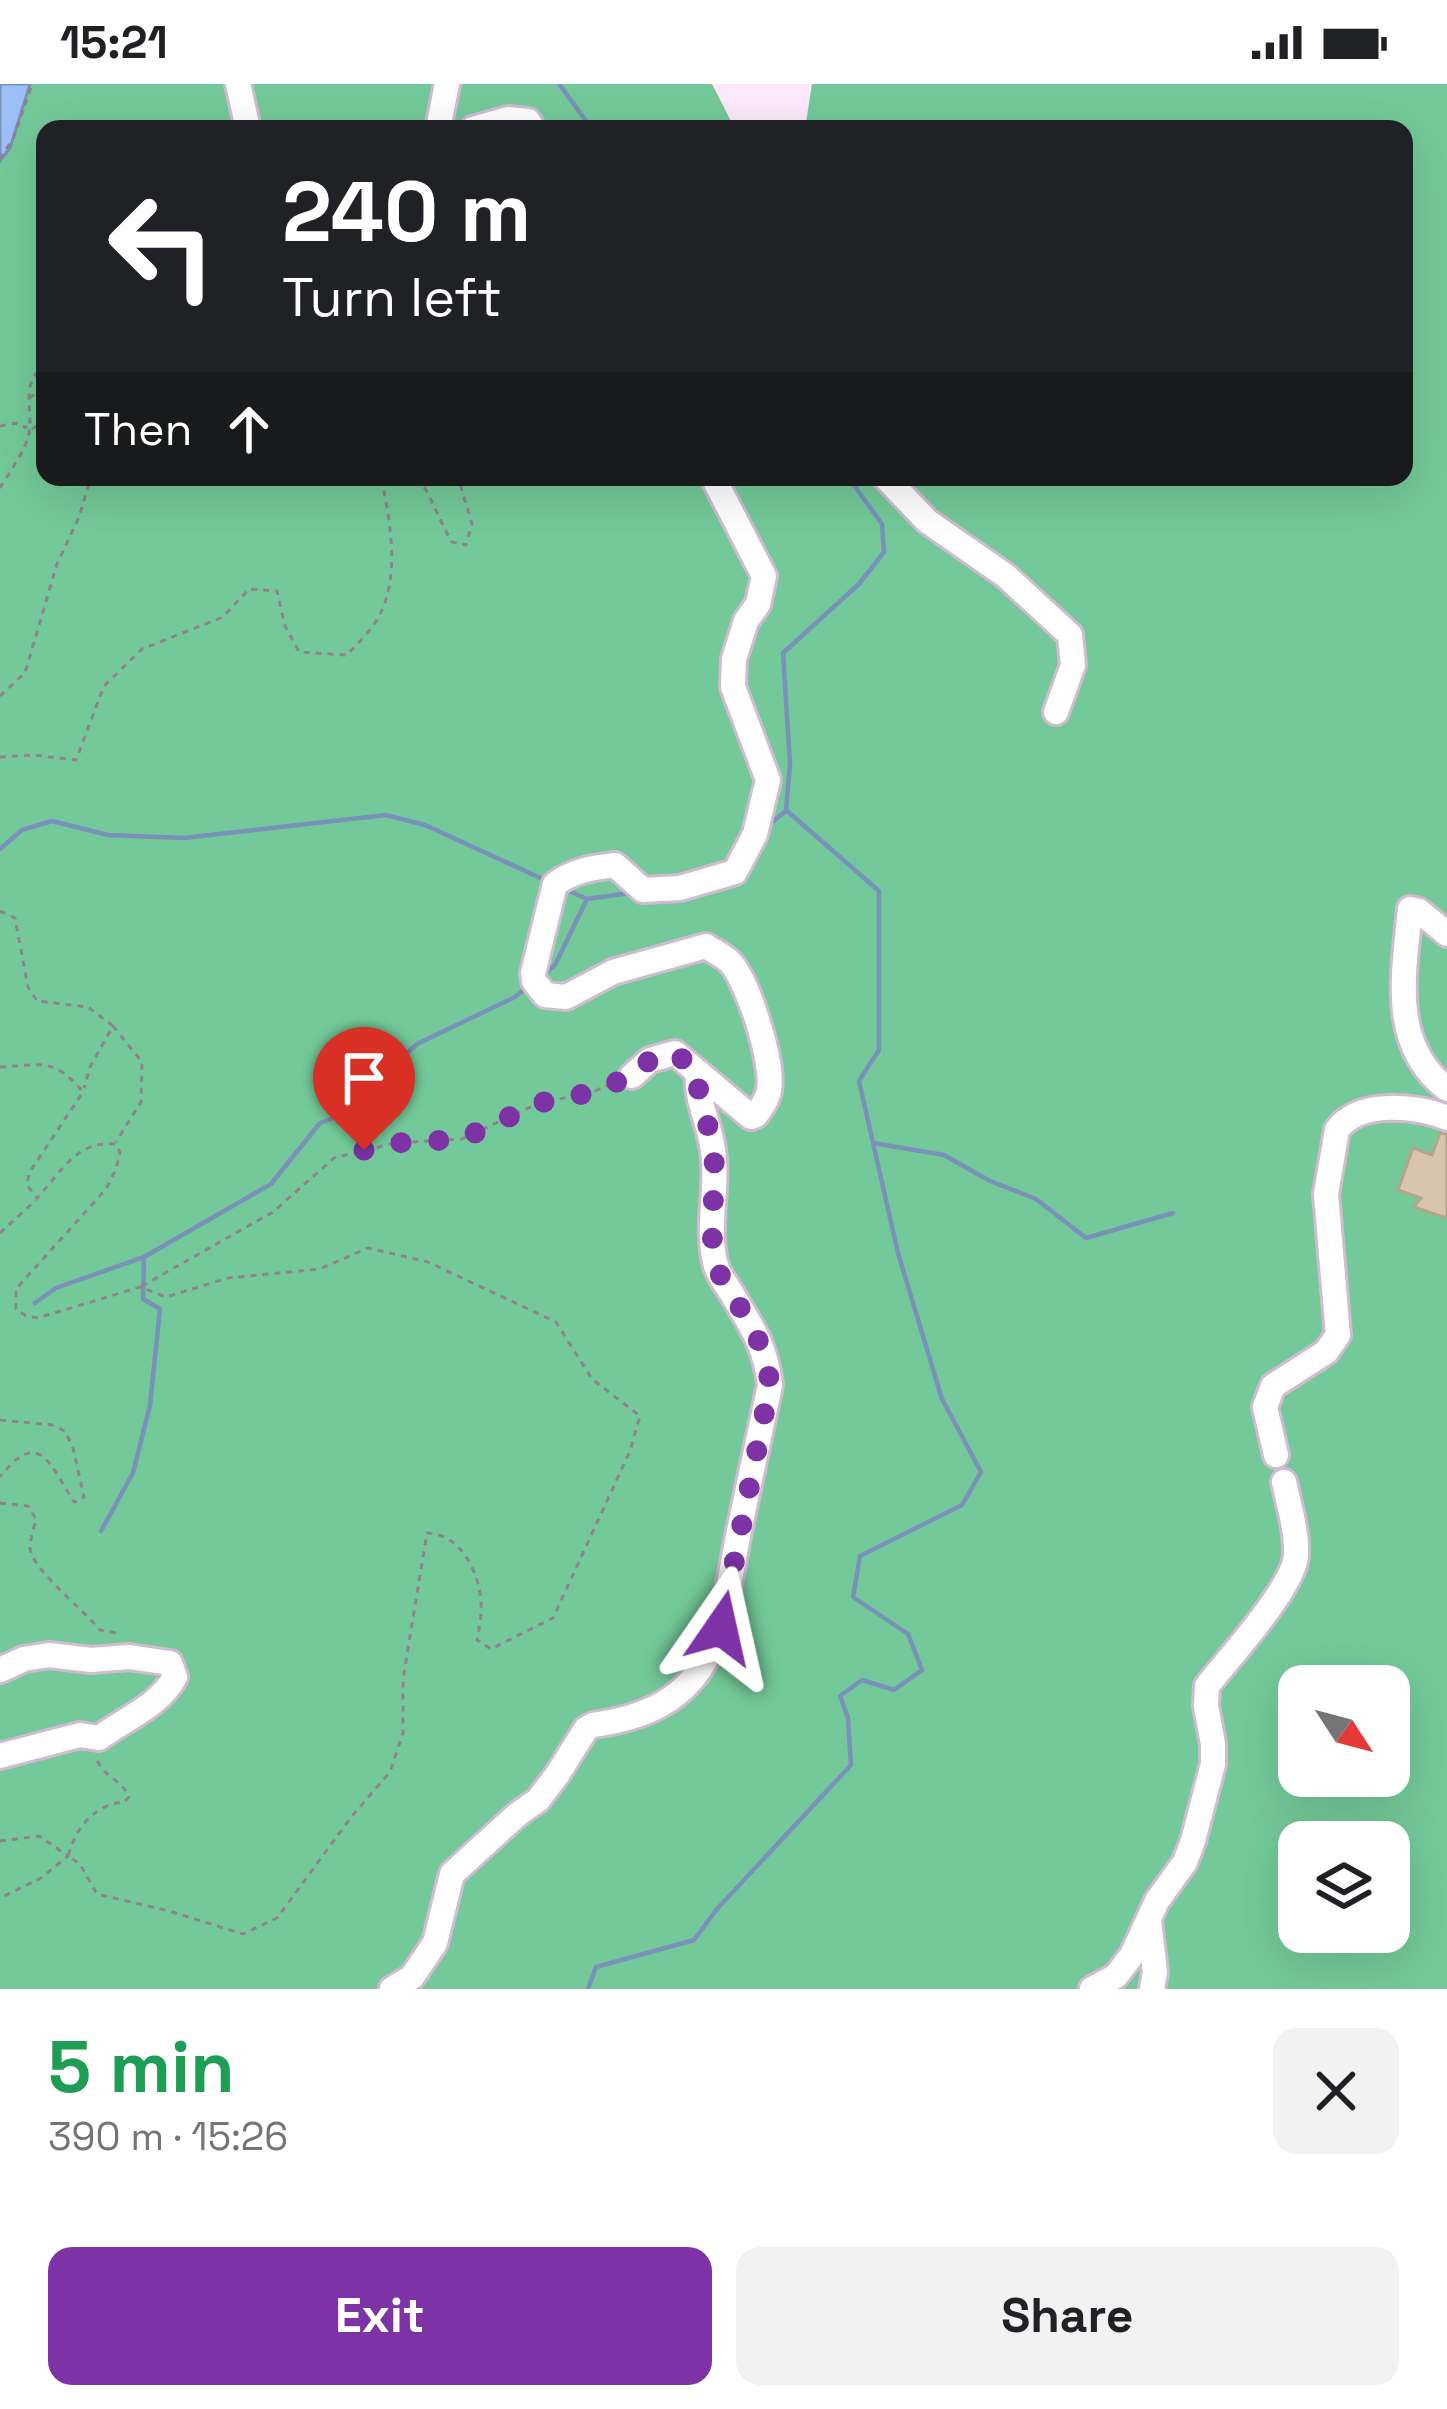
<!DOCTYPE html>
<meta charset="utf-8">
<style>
:root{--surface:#fff;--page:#f2f2f2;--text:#202124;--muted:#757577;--accent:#7d33a5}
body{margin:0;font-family:"Space Grotesk",sans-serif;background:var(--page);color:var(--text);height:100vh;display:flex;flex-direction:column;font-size:45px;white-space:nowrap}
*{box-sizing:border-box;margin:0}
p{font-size:39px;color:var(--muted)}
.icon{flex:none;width:66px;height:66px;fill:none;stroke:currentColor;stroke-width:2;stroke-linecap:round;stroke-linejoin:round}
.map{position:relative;height:1905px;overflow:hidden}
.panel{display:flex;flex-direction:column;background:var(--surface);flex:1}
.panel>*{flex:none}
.guide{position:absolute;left:36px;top:36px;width:1377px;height:366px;border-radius:24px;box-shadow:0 12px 48px #0002;background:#202124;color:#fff;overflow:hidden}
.needle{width:78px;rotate:126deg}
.controls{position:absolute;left:1278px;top:1581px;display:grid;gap:24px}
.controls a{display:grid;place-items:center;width:132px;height:132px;border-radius:24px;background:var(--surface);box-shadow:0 12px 48px #0002;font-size:60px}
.pin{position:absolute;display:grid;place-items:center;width:102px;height:102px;color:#fff;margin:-123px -51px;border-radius:50% 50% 50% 0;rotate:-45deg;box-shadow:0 0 12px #0007}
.pin .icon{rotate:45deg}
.me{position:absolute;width:132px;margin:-66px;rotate:11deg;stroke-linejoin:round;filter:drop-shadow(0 0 9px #0008)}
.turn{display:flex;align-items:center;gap:42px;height:252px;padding:0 48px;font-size:54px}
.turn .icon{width:156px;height:156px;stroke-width:2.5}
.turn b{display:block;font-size:84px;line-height:102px}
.then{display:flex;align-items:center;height:114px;padding:0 48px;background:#0003;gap:24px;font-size:45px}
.round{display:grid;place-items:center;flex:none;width:126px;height:126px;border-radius:24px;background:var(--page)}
.headline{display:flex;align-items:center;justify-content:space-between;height:204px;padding:0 48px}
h1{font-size:72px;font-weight:600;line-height:90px;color:#1e9e55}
.primary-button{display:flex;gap:24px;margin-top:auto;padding:24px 48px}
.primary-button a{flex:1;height:138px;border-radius:24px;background:var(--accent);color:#fff;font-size:48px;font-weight:600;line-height:138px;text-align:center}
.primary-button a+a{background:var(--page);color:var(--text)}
.status{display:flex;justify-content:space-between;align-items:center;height:84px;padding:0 60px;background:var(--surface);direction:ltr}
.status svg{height:33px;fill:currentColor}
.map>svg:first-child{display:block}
</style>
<div class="status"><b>15:21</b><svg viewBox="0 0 49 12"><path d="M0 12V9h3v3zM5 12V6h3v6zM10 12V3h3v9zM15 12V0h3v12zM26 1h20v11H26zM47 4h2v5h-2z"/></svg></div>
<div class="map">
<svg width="1447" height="1905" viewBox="0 0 1447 1905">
<rect width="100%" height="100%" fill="#fce9fb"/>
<path fill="#73c999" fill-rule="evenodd" d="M0,0H712L735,45H45V393H1404V45H805L812,0H1447V1905H0ZM1299,1602H1389V1692H1299ZM1299,1758H1389V1848H1299Z"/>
<path fill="#9bbff6" stroke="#7a91ba" stroke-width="3" d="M0,0H30L10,64L0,77Z"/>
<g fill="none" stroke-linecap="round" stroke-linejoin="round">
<path stroke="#7a91ba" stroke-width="4.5" d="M559,0L592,45
M767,742L786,727
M0,765L22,746L52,737L108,751L184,754L386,731L425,741L545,796
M567,806L587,815
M543,891L555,881L587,815L630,809
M873,1059L944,1071L990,1097L1036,1115L1086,1154L1173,1129
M35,1219L56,1204L144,1173
M101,1447L133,1389L150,1321L160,1225L143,1215L144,1173L271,1100L320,1039L353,1027L390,984L417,960L515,913L529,902
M588,1905L596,1883L694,1856L717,1825L851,1681L848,1634L840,1612L862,1596L894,1606L922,1586L908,1550L853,1513L860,1472L962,1421L981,1388L942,1315L898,1169L859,997L879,966V807L786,726L790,680L783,569L859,500L884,468L882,440L848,393"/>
</g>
<path fill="#d9c4ad" stroke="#b7a48d" stroke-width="3" d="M1440,1049L1447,1050V1134L1414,1123L1421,1114L1398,1106L1413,1064L1432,1071Z"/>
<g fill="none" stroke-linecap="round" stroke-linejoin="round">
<g stroke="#d2bbd1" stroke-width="30">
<path id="minor" d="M238,0L248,45
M438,45L447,0
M473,45L508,35L528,37L533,45
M885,393L927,437L1006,492L1070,551L1073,581L1056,628
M1447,850L1419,827L1410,825C1404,889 1389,961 1447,1005
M632,992L650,976L675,969L751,1033L756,1031C761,1024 768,1015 769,1006C774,979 748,897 730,878C724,872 713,867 706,862L613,888L566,913L545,911L534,897L533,889L555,800C575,786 591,784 615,781L643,806L680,804L735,788L755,750L768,696L733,603L734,575L746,537L758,520L764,492L713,393
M1276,1371L1265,1323L1273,1302L1326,1268L1338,1251L1326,1110L1337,1046C1358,1016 1417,1021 1447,1034
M0,1586L24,1575L49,1571L91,1576L129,1573L170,1579L175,1593C158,1623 126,1634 99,1654L80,1651L0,1672
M1149,1837L1155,1888L1152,1905
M392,1905L412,1893L435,1859L452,1790L518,1730L538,1716L557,1691L586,1645L593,1641C717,1624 719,1551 739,1447C749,1398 760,1350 770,1301C766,1265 754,1246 735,1215C729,1204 720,1194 716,1182C705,1143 720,1101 712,1060C707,1033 696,1016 698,988
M1092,1905L1116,1892L1132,1871L1157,1817L1185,1778L1193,1757L1213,1680V1660L1206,1622L1207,1602C1228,1575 1295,1502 1296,1471C1297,1447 1289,1421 1284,1398"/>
</g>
<path stroke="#90838f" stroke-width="3" stroke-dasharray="6 6" stroke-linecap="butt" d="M0,75L14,53L32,0
M29,314L35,310L45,312
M0,342L16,339L27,344
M32,345L45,337
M418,393C432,414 439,436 452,458L466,461L472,440L458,393
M0,404C9,389 23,370 28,353C35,327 18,301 45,281
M0,612L25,589L57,480L79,433L91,393
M0,673L33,671L76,676L104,602L142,565L223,533L249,505L277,507L285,542L299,568L347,571C357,560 370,548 378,534C401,494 390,436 381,393
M0,827L15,834L28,903L37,917L88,923L113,942L90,983L84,1004
M113,942L142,978L141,1018L116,1058
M0,983C41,981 54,973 83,1008L29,1089L27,1101L37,1114C60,1090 76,1056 115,1060L120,1068L116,1085L106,1105L16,1205V1225L26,1232L38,1234L140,1203L166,1213L228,1194L320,1185L368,1164L428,1178L556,1238L592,1295L640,1332L630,1367L553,1534L491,1565L477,1556C479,1544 482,1530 481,1518C479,1488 461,1450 427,1449L403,1595V1649L390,1688L352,1732L277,1834L243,1850L169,1827L97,1810L80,1780L68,1772C76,1744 93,1721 124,1718L129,1713C123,1697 105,1693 98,1678L99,1673
M0,1149L36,1116
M142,1202L273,1128L334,1074L395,1059L462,1055L539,1019L589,1009L613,1000
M0,1336L52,1341L65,1347L73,1364L84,1413L79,1417L74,1418C50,1380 39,1343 0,1393
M0,1419L28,1422L36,1435C34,1444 30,1455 30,1464C32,1486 85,1527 100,1546L116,1549L118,1552
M0,1757L39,1752L68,1772L41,1794L0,1814"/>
<use href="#minor" stroke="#fff" stroke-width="24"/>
</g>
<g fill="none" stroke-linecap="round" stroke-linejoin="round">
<path stroke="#7d33a5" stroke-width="21" stroke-dasharray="0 37.8" d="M364,1066L395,1059L462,1055L539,1019L589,1009L632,992L650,976L675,969L698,988C696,1014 708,1034 712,1060C720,1101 705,1143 717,1182C720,1194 729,1205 735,1215C754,1246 766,1265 770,1301L721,1544"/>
</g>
</svg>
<div class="controls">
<a><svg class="needle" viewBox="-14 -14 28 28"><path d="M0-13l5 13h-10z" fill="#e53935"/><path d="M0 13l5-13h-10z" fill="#757577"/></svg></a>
<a><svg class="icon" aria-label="layers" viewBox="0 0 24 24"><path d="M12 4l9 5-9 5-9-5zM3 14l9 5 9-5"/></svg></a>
</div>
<div class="pin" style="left:364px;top:1066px;background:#d93025"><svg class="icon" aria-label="arrive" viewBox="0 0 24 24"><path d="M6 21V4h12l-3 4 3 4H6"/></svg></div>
<svg class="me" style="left:721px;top:1544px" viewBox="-20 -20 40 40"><path d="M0-17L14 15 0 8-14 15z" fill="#7d33a5" stroke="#fff" stroke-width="4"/></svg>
<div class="guide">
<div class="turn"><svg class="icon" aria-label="left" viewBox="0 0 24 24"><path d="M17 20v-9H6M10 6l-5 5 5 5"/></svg><div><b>240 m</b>Turn left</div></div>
<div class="then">Then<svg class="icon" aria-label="ahead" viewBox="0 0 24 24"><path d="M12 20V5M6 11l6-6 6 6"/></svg></div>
</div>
</div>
<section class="panel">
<div class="headline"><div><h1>5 min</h1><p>390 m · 15:26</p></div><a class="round"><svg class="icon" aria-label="close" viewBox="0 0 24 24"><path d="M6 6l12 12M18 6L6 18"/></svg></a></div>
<div class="primary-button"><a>Exit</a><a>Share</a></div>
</section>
